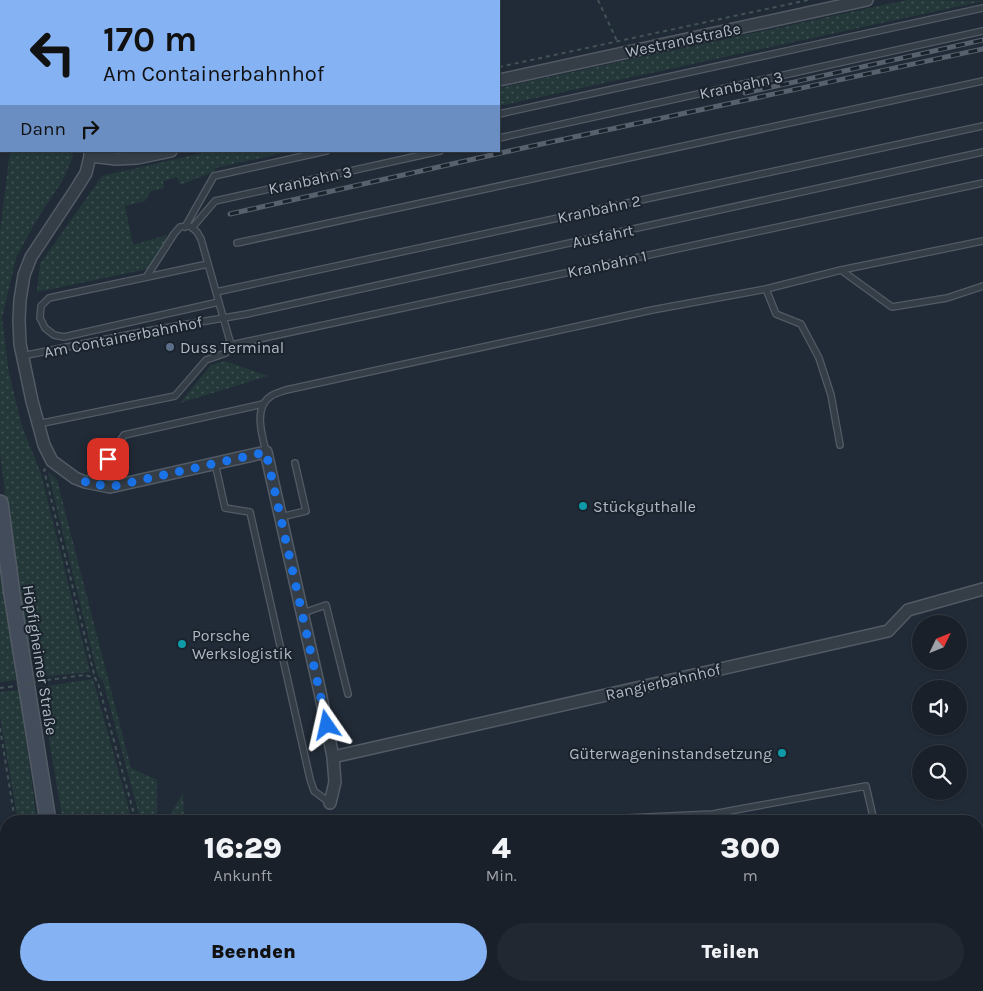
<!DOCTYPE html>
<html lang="de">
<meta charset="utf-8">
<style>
:root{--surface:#192029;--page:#222831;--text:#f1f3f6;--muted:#9fa3a8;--line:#373e46;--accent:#85b2f3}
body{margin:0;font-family:Karla,sans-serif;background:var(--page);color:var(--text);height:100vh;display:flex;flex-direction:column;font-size:19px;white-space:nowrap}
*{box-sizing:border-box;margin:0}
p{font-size:16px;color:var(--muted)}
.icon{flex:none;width:28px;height:28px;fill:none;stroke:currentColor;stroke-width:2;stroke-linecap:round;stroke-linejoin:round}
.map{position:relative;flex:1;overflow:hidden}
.drawer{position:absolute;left:0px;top:815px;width:984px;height:176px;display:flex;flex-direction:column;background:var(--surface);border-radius:20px 20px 0 0;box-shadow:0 1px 4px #0004,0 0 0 1px var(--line)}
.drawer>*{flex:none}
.top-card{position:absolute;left:0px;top:0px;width:500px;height:152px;box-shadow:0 1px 4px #0004,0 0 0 1px var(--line);background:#85b2f3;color:#111;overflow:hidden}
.needle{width:32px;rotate:47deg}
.controls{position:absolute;left:912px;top:615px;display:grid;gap:10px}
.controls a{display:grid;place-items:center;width:55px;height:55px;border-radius:50%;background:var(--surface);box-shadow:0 1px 4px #0004,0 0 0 1px var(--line);font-size:25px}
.pin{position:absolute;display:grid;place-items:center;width:42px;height:42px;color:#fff;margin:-21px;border-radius:10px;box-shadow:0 2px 8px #0006}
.me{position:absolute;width:55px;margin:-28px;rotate:349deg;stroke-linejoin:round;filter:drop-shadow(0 0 4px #0008)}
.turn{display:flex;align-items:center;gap:18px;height:105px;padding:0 20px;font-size:22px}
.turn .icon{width:65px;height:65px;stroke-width:2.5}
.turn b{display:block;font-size:35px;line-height:42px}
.then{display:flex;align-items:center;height:48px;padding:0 20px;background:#0003;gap:10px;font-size:19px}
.eta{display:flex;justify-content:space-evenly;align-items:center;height:85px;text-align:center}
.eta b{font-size:30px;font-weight:800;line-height:35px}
.button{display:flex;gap:10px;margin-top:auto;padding:10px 20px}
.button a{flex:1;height:58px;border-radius:30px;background:var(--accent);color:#111;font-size:20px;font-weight:800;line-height:58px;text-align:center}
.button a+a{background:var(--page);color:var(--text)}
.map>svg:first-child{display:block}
</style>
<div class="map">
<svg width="983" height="991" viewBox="0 0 983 991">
<defs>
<pattern id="grass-dots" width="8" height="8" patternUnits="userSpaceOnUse" patternTransform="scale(1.25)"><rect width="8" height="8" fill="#243839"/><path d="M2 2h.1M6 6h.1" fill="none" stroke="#415354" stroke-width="1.8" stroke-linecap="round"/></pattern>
</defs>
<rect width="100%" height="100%" fill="#212b37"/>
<path fill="url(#grass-dots)" d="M907,0L983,1L499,106V88Z
M10,151H72L73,156L63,180L36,221L16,258L2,318L9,373L22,426L41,474L90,672L38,677L26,638L12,551L0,452V233Z
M211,151H292L215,168V171L180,185L178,177L163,181L164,188L151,191L145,201L125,206L133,245L167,235L165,242L148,269L37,292L40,264L102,176Z
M225,361L268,376L180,403L211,365Z
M48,472L57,480L131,768L157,780V821H141L140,818L103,681L98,676Z
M0,560L16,680L0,682Z
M93,679L132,821H63L40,687Z
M19,690L37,821H18L0,716V692Z
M183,793L184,821H171L173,810Z
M42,985H63L65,991H43Z
M83,985H140L139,991H84Z
M173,985H370L369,991H173Z"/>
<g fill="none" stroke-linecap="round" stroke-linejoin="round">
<g stroke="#525b65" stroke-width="8">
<path id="lane" d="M499,114L983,8
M499,138L983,31
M185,227L214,176L326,151
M192,228L215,201L440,151
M237,243L983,81
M208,264L49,298L41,306L40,318L45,328L54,335L64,337L219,302
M841,270L892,307L947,298L983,286
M766,289L776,314L801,324L819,358L831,395L840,445
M216,292L983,126
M231,345L983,183
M22,356L147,331L247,314L983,152
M38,424L175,396L206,360L226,353L231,345L201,239L197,232L190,226L180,227L174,234L147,276
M266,452C262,434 253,408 271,396C275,393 281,392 286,390L652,310L766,289L841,270L983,241
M215,463L225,508L250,512L310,779L314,791L330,803
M86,481L100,471L124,435L263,404
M281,517L306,511L295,463
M303,613L326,605L348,694
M561,821L713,814L866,786L874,821
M451,985L452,991
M878,985V991"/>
</g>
<g stroke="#525b65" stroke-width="14">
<path id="street" d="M499,80L867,0
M90,151V156L86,173L78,186L31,257L24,275L20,300L19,320L20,344L32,401L44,445L52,461L75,478L85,482L110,487L266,452L320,692L333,757L335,782L330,803
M90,156L116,159L137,158L171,151
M333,757L888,631L908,610L983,589
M380,991L381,985"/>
</g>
<g stroke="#525b65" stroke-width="18">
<path id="secondary" d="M22,1V0
M0,133L1,125
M0,503L12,594L48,821
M73,985V991
M148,991L149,985"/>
</g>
<path stroke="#415355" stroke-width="2" stroke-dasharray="4 4" stroke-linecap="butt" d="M145,0V1
M393,0V1
M598,0L617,41
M123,1L129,0
M499,67L808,0
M46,469L44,470L95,678
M47,680L85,675L95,678L98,683L136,821
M0,688L9,687
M0,728L15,821
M39,985L40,991
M167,991V985"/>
<use href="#lane" stroke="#353d47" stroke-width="5.5"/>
<use href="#street" stroke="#353d47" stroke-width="11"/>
<use href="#secondary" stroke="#434c5a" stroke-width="15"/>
<g stroke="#57616e" stroke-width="5">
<path id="rail" d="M745,93L983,40
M230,214L523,148L983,49
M978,920L983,913
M915,991L920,985"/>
</g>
<use href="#rail" stroke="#1a222c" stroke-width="3" stroke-dasharray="9" stroke-linecap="butt"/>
<path stroke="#415355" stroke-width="2" stroke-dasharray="4 4" stroke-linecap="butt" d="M9,687L47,680"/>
</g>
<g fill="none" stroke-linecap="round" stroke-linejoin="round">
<path stroke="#1a73e8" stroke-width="9" stroke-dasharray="0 16.2" d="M108,459L100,471L85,482L110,487L266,452L327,725"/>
</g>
<circle fill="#5c6f8a" stroke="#1a222c" stroke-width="2" cx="170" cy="347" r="5"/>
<g fill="#0f9aa8" stroke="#1a222c" stroke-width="2">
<circle cx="583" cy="506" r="5"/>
<circle cx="182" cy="644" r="5"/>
<circle cx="782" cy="753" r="5"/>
</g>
<g text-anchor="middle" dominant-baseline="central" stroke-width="4" stroke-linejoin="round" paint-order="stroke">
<g font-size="16" fill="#afb8c4" stroke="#1a222c">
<text transform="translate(683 40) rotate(-12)">Westrandstraße</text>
<text transform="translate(741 85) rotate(-12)">Kranbahn 3</text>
<text transform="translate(310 180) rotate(-12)">Kranbahn 3</text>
<text transform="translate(599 209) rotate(-12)">Kranbahn 2</text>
<text transform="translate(603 236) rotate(-12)">Ausfahrt</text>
<text transform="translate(607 264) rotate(-12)">Kranbahn 1</text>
<text transform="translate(123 337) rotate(-11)">Am Containerbahnhof</text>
<text transform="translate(40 660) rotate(81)">Höpfigheimer Straße</text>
<text transform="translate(663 682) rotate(-13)">Rangierbahnhof</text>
</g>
<g font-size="16" fill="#afb8c4" stroke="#1a222c" text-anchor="start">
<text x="180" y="347">Duss Terminal</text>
<text x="593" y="506">Stückguthalle</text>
<text x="192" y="635">Porsche<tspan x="192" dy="18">Werkslogistik</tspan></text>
<text x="772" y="753" text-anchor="end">Güterwageninstandsetzung</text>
</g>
</g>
</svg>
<div class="controls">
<a><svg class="needle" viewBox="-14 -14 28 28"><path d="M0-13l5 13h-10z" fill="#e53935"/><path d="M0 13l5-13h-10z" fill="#9fa3a8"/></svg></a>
<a><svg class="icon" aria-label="sound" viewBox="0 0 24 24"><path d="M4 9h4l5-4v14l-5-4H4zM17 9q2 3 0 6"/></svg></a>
<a><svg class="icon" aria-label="search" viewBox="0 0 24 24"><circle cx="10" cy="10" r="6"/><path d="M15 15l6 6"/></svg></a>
</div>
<div class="pin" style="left:108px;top:459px;background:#d93025"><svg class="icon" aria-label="arrive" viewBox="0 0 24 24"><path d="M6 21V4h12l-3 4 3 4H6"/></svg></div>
<svg class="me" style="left:327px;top:725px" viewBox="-20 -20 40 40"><path d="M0-17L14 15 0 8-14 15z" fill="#1a73e8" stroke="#fff" stroke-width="4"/></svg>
<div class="top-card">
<div class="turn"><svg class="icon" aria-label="left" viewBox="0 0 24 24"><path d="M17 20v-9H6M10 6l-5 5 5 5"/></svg><div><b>170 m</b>Am Containerbahnhof</div></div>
<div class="then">Dann<svg class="icon" aria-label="right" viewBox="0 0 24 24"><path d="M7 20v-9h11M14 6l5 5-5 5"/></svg></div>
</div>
<section class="drawer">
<div class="eta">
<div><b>16:29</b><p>Ankunft</p></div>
<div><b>4</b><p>Min.</p></div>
<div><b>300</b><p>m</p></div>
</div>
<div class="button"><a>Beenden</a><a>Teilen</a></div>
</section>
</div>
